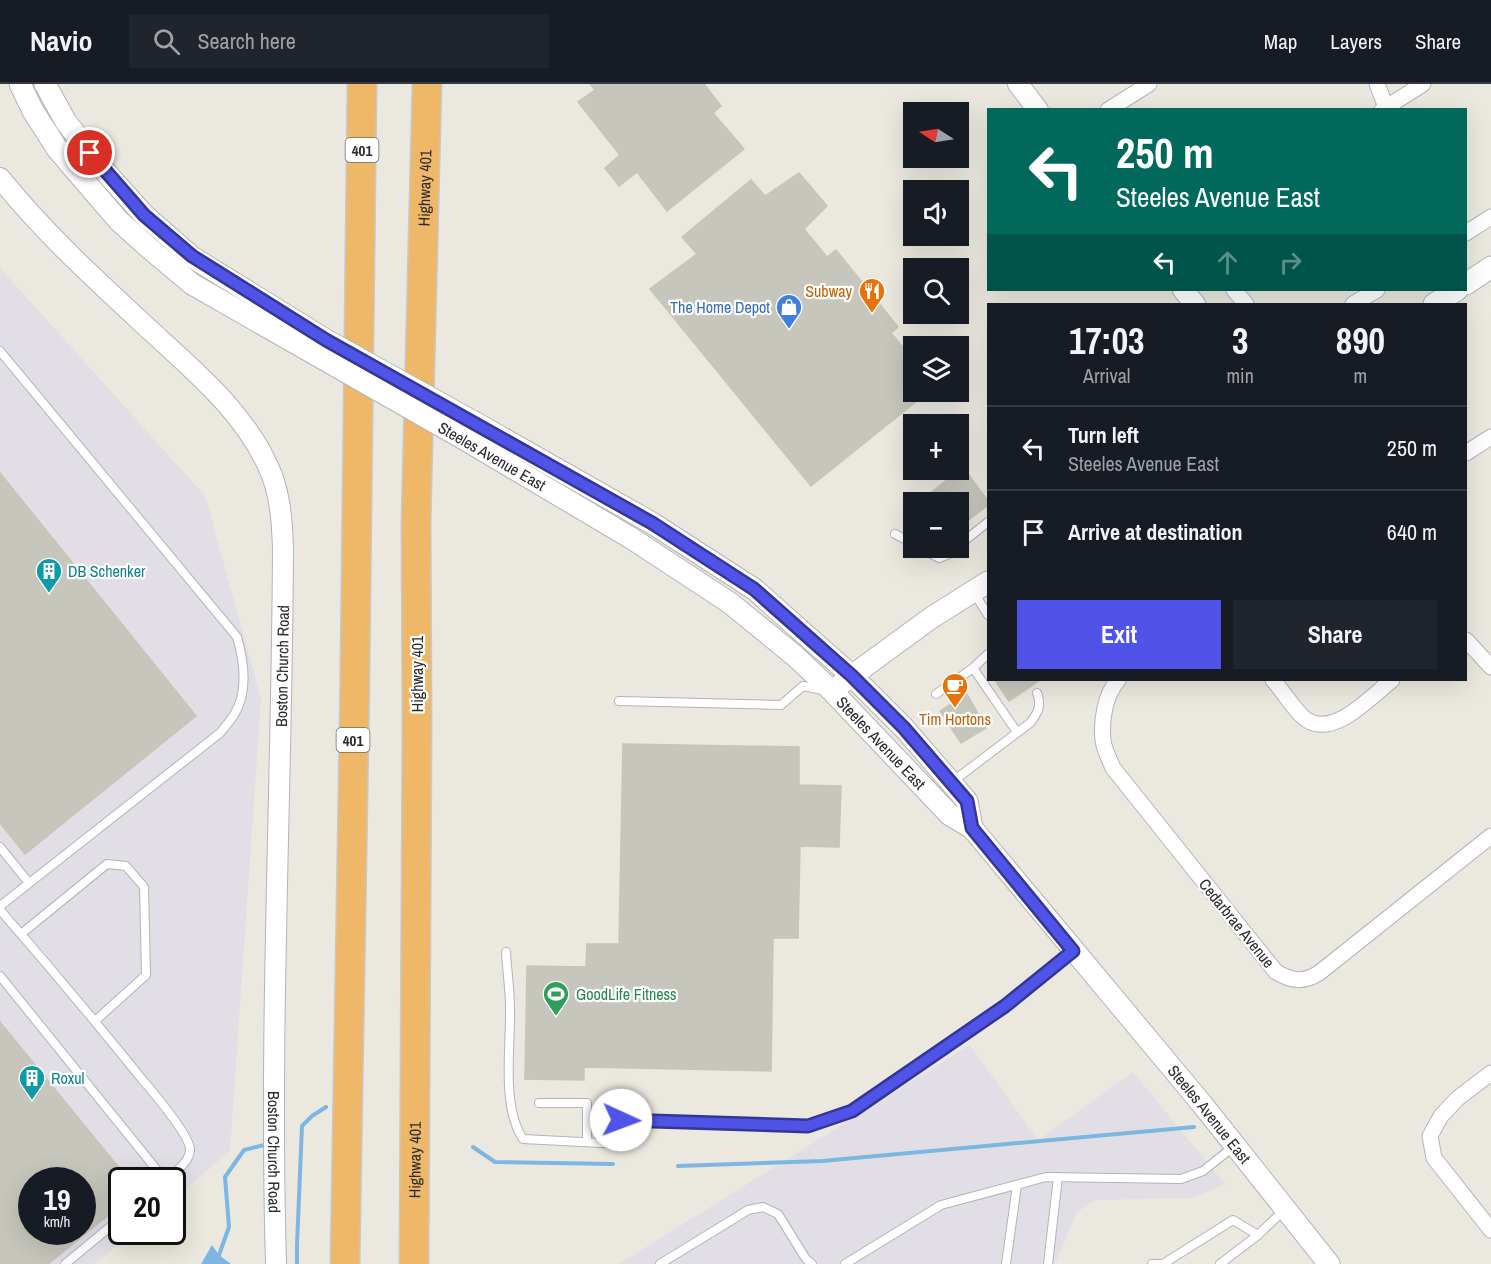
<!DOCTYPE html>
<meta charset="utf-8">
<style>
:root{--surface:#171b24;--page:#20242c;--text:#f1f3f6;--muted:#9ea1a6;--line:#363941;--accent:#5053e7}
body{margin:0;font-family:"Archivo Narrow",sans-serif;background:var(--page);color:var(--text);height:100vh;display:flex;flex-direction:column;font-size:22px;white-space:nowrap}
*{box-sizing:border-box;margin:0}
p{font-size:20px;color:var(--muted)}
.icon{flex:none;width:33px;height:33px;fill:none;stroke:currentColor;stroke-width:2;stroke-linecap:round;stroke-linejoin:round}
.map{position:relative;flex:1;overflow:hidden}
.drawer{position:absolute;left:987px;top:219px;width:480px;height:378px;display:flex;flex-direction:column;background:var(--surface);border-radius:0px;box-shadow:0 6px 24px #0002}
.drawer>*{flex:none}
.guide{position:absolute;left:987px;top:24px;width:480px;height:183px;border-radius:0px;box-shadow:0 6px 24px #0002;background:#00695c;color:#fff;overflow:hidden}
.needle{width:39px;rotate:282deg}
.buttons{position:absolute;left:903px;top:18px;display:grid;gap:12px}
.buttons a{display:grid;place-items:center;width:66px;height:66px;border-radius:0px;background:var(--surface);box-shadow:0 6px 24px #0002;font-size:30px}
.speed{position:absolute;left:18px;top:1083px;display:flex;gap:12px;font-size:30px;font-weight:700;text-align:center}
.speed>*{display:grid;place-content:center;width:78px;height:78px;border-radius:50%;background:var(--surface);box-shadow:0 6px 24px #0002;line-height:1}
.speed small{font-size:15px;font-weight:400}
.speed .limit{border:3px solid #111;border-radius:9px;background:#fff;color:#111}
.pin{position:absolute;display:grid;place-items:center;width:51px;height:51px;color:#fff;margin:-26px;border:3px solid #fff;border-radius:50%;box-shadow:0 2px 6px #0007}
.me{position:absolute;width:66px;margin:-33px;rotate:92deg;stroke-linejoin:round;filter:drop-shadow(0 0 4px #0008)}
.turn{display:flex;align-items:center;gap:21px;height:126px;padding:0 30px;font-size:27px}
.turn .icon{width:78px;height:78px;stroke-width:2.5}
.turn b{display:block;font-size:42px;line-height:51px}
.lanes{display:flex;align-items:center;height:57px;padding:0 30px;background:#0003;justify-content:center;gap:30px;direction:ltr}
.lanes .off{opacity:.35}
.eta{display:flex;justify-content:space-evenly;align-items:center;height:102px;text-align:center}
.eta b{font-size:36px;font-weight:700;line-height:42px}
.primary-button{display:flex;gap:12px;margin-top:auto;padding:12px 30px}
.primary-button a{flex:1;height:69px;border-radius:0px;background:var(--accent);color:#fff;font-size:24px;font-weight:700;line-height:69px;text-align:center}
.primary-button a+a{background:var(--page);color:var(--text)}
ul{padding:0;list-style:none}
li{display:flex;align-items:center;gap:18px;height:84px;padding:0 30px;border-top:2px solid var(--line)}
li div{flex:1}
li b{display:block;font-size:22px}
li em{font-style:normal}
header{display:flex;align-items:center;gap:36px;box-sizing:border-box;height:84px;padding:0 30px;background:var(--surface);border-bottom:2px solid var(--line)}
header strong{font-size:28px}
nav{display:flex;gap:33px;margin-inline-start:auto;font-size:21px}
.search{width:420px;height:54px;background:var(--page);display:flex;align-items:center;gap:15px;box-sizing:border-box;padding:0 21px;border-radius:0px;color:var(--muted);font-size:22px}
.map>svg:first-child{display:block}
</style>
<header>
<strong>Navio</strong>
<div class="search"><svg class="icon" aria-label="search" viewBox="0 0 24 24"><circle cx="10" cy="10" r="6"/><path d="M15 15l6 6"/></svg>Search here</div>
<nav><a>Map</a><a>Layers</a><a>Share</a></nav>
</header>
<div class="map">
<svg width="1491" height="1180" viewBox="0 0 1491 1180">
<rect width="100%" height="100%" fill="#ebe8df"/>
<path fill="#e1dfe5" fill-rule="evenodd" d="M0,184L205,412L261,614L230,1067L173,1115L172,1096H122V1148H134L94,1180H0ZM32,1096H82V1148H32Z
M970,961L1038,1056L1133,988L1225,1100L1192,1114L1096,1116L1077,1128L1055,1180H619Z"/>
<path fill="#7db6e2" d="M212,1161L219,1171L231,1180H201Z"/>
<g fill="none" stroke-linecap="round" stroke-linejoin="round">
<path stroke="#7db6e2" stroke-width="4" d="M473,1063L495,1078L613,1080
M678,1082L822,1077L1194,1043
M219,1180V1171L229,1143L225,1093L244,1066L264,1061
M297,1180V1161L302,1042L312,1032L326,1023"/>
</g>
<path fill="#c7c6bd" stroke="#c7c4b9" stroke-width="1.5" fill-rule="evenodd" d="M590,0H704L721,22L713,29L744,65L667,127L637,88L619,102L605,84L620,71L578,18L595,6Z
M799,89L827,122L804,145L827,173L836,166L898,243L891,249L914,276V308H928L811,402L650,205L697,170L682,153L751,96L765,112Z
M963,383L988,417V421L958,444V418H919Z
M0,389L196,632L25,770L0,739Z
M995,596H1040L1009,617Z
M967,610L986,644L961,659L940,627Z
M623,660L799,663V701L841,702L839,763L800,762L798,854H773L771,987L584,983V996L525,995L527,882L586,883L587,860H619Z
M0,938L129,1096H122V1120L48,1180H0ZM32,1096H82V1148H32Z"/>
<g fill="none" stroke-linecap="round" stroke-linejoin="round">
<g stroke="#b2b3bd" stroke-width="10">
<path id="service" d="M0,267L237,553C244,577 249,607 234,631C230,637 225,643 220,649L0,822
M895,450L914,460
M958,462L988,438
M920,464L939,474L949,470L957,464
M974,509L988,531
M973,584L1017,648
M936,610L973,584L988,570
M619,617L781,621L803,602L823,606
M952,698L1030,639C1038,629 1042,621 1037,609
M0,763L29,799
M0,826C48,881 95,937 141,994C152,1007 189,1050 190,1065C190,1079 174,1088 166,1096
M21,850L107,780L126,782L144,803L146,891L95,937
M506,868C507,887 510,905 510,924C511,963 501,1022 523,1055L621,1060V1036L808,1043L852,1027L1005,922L1072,868
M0,892L165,1096
M539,1019H587V1058
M65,1180L122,1133
M660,1180L748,1126L763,1123L778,1130L806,1175L812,1180
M845,1180L941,1121L1046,1093L1181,1095L1203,1087L1233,1063
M1006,1180L1017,1101
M1048,1180L1058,1093
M1152,1180H1163L1233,1136L1258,1151
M1220,1180L1258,1151L1284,1126"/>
</g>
<g stroke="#b2b3bd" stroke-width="17">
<path id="minor" d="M1377,0L1386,23
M1108,26L1149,0
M1382,26L1423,0
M1466,149L1491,133
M1234,206L1246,220
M1353,220L1377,206
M1466,369L1491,353
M1466,556L1491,583
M1118,596C1105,611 1101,636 1103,656C1104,666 1110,676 1113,684L1276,888C1292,897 1303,899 1319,889L1491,752
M1273,596C1283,607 1292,623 1303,633C1331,658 1371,612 1392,596
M1491,989L1458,1014L1441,1032L1430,1052L1434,1074L1491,1146"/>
</g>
<g stroke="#b2b3bd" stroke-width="22">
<g id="tertiary">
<path d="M1018,0L1038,26"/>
<path id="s1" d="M0,94C45,150 98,198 151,247C194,287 241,325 267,380C280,406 282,435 283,464C282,703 269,942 276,1180"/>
<path d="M1183,206L1195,220"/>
</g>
</g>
<g stroke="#b2b3bd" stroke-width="23">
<g id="secondary">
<path d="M20,0L33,27L58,66L119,137L149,164L192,200L311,268"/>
<path d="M45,0L66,38L102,84L144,131L192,173L326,256"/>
<path d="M1466,200L1491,183"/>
<path d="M1434,220L1457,206"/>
<path d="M474,338L652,439L754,505L852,592L904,644L967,717L972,744"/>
<path id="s2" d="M469,358L631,454L730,519L795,572L833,608L950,731L972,744L1202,1020L1329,1180"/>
<path d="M842,599L931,534L988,498"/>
</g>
</g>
<g stroke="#c8c8c8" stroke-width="31">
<g id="motorway">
<path d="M345,1180C351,787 360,393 362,0"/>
<path id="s3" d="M414,1180L417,640L416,438L427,0"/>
</g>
</g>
<use href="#service" stroke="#fff" stroke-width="8"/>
<use href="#minor" stroke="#fff" stroke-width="15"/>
<use href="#tertiary" stroke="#fff" stroke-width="20"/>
<use href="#secondary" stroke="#fff" stroke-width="21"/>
<use href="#motorway" stroke="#eeb868" stroke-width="28"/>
<g stroke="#b2b3bd" stroke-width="23" stroke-linecap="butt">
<path id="secondary-bridge" d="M326,256L474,338
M311,268L469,358"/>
</g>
<use href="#secondary-bridge" stroke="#fff" stroke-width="21"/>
</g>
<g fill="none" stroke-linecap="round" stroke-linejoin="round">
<g stroke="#343696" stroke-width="15">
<path id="route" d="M90,69L144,131L192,172L326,256L652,439L754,505L852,592L904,644L967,717L972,744L1073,867L1005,922L852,1027L808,1042L621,1036"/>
</g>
<use href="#route" stroke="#5053e7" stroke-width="10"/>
</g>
<defs>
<g id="restaurant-pin" transform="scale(1.35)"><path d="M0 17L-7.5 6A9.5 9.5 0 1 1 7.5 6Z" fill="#e8710a" stroke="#fff"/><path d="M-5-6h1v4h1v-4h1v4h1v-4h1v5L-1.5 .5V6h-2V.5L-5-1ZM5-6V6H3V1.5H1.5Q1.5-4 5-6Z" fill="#fff"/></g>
<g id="shop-pin" transform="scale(1.35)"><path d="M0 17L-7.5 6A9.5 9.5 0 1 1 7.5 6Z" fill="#3f7fe0" stroke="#fff"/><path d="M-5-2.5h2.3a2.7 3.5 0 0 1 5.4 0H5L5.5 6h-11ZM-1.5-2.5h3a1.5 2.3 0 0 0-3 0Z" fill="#fff"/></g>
<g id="building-pin" transform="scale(1.35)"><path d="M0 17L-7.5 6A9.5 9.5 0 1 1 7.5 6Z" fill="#0f9aa8" stroke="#fff"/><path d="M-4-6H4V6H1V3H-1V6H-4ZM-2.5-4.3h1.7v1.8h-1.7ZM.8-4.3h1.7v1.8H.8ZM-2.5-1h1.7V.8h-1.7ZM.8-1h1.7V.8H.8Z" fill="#fff"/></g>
<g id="cafe-pin" transform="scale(1.35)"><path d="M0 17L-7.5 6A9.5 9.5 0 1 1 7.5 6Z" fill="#e8710a" stroke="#fff"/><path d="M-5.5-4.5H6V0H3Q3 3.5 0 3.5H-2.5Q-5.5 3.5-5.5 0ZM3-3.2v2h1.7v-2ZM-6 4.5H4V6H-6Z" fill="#fff"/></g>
<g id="stadium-pin" transform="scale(1.35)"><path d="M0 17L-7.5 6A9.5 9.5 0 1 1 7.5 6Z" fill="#2e9e5b" stroke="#fff"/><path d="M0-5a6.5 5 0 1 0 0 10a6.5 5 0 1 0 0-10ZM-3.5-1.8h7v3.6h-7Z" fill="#fff"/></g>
</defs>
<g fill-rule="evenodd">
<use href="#restaurant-pin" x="872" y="207"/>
<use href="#shop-pin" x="789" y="223"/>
<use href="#building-pin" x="49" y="487"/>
<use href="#cafe-pin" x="955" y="602"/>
<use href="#stadium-pin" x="556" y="910"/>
<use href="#building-pin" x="32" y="994"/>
</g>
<g text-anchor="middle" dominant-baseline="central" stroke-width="4.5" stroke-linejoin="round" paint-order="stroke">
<g fill="#fff" stroke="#6b6b6b" stroke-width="1.5">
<rect x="345.5" y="54" width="33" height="24" rx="4.5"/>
<rect x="336.5" y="644" width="33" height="24" rx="4.5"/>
</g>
<g font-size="15" font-weight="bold" fill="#2b2b2b">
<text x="362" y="66">401</text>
<text x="353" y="656">401</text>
</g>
<g font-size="16" fill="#2b2b2b" stroke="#fff">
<text stroke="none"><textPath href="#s3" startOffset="1076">Highway 401</textPath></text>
<text transform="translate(492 372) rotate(30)">Steeles Avenue East</text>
<text transform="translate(282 582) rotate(-89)">Boston Church Road</text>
<text transform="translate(417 590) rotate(-90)">Highway 401</text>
<text stroke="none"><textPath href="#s2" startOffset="513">Steeles Avenue East</textPath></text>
<text transform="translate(1237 839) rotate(51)">Cedarbrae Avenue</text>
<text stroke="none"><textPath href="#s2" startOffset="1010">Steeles Avenue East</textPath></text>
<text stroke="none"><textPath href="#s1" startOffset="1083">Boston Church Road</textPath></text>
<text stroke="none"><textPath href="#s3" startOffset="104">Highway 401</textPath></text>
</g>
<g font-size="16" fill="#c56008" stroke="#fff" text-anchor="end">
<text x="852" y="207">Subway</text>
<text x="955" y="635" text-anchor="middle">Tim Hortons</text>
</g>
<g font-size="16" fill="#366cbe" stroke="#fff" text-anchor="end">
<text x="770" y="223">The Home Depot</text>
</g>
<g font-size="16" fill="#0d838f" stroke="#fff" text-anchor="start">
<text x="68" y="487">DB Schenker</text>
<text x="51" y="994">Roxul</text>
</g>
<g font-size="16" fill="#27864d" stroke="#fff" text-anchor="start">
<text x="576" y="910">GoodLife Fitness</text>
</g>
</g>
</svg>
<div class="buttons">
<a><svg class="needle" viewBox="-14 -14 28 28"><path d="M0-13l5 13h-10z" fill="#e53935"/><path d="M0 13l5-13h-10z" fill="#9ea1a6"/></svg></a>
<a><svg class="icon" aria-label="sound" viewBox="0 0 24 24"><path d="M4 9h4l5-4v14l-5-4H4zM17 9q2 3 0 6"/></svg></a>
<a><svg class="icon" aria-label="search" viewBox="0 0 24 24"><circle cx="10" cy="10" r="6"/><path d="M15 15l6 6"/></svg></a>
<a><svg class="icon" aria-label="layers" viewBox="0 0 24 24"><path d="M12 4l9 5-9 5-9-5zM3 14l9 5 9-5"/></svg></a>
<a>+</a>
<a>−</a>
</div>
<div class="speed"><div>19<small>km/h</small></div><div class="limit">20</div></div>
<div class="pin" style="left:90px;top:69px;background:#d93025"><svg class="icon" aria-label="arrive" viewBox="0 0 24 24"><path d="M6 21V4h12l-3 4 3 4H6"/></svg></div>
<svg class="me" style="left:621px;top:1036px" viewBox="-20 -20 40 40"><circle r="19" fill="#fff"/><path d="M0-13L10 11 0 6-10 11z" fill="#5053e7"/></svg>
<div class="guide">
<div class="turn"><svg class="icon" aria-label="left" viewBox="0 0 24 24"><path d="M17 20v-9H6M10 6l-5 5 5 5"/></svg><div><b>250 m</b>Steeles Avenue East</div></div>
<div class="lanes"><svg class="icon" aria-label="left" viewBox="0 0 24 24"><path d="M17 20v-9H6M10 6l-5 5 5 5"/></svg><svg class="icon off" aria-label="ahead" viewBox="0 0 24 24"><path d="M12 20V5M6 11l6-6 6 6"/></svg><svg class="icon off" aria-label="right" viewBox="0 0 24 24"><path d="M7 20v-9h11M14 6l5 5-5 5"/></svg></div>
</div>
<section class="drawer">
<div class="eta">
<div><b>17:03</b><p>Arrival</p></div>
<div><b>3</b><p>min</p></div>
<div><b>890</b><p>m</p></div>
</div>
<ul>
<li><svg class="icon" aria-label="left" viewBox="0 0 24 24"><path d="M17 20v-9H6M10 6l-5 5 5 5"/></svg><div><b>Turn left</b><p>Steeles Avenue East</p></div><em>250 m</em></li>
<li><svg class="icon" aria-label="arrive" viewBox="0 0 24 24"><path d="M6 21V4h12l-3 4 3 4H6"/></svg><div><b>Arrive at destination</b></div><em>640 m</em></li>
</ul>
<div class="primary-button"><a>Exit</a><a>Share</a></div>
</section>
</div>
